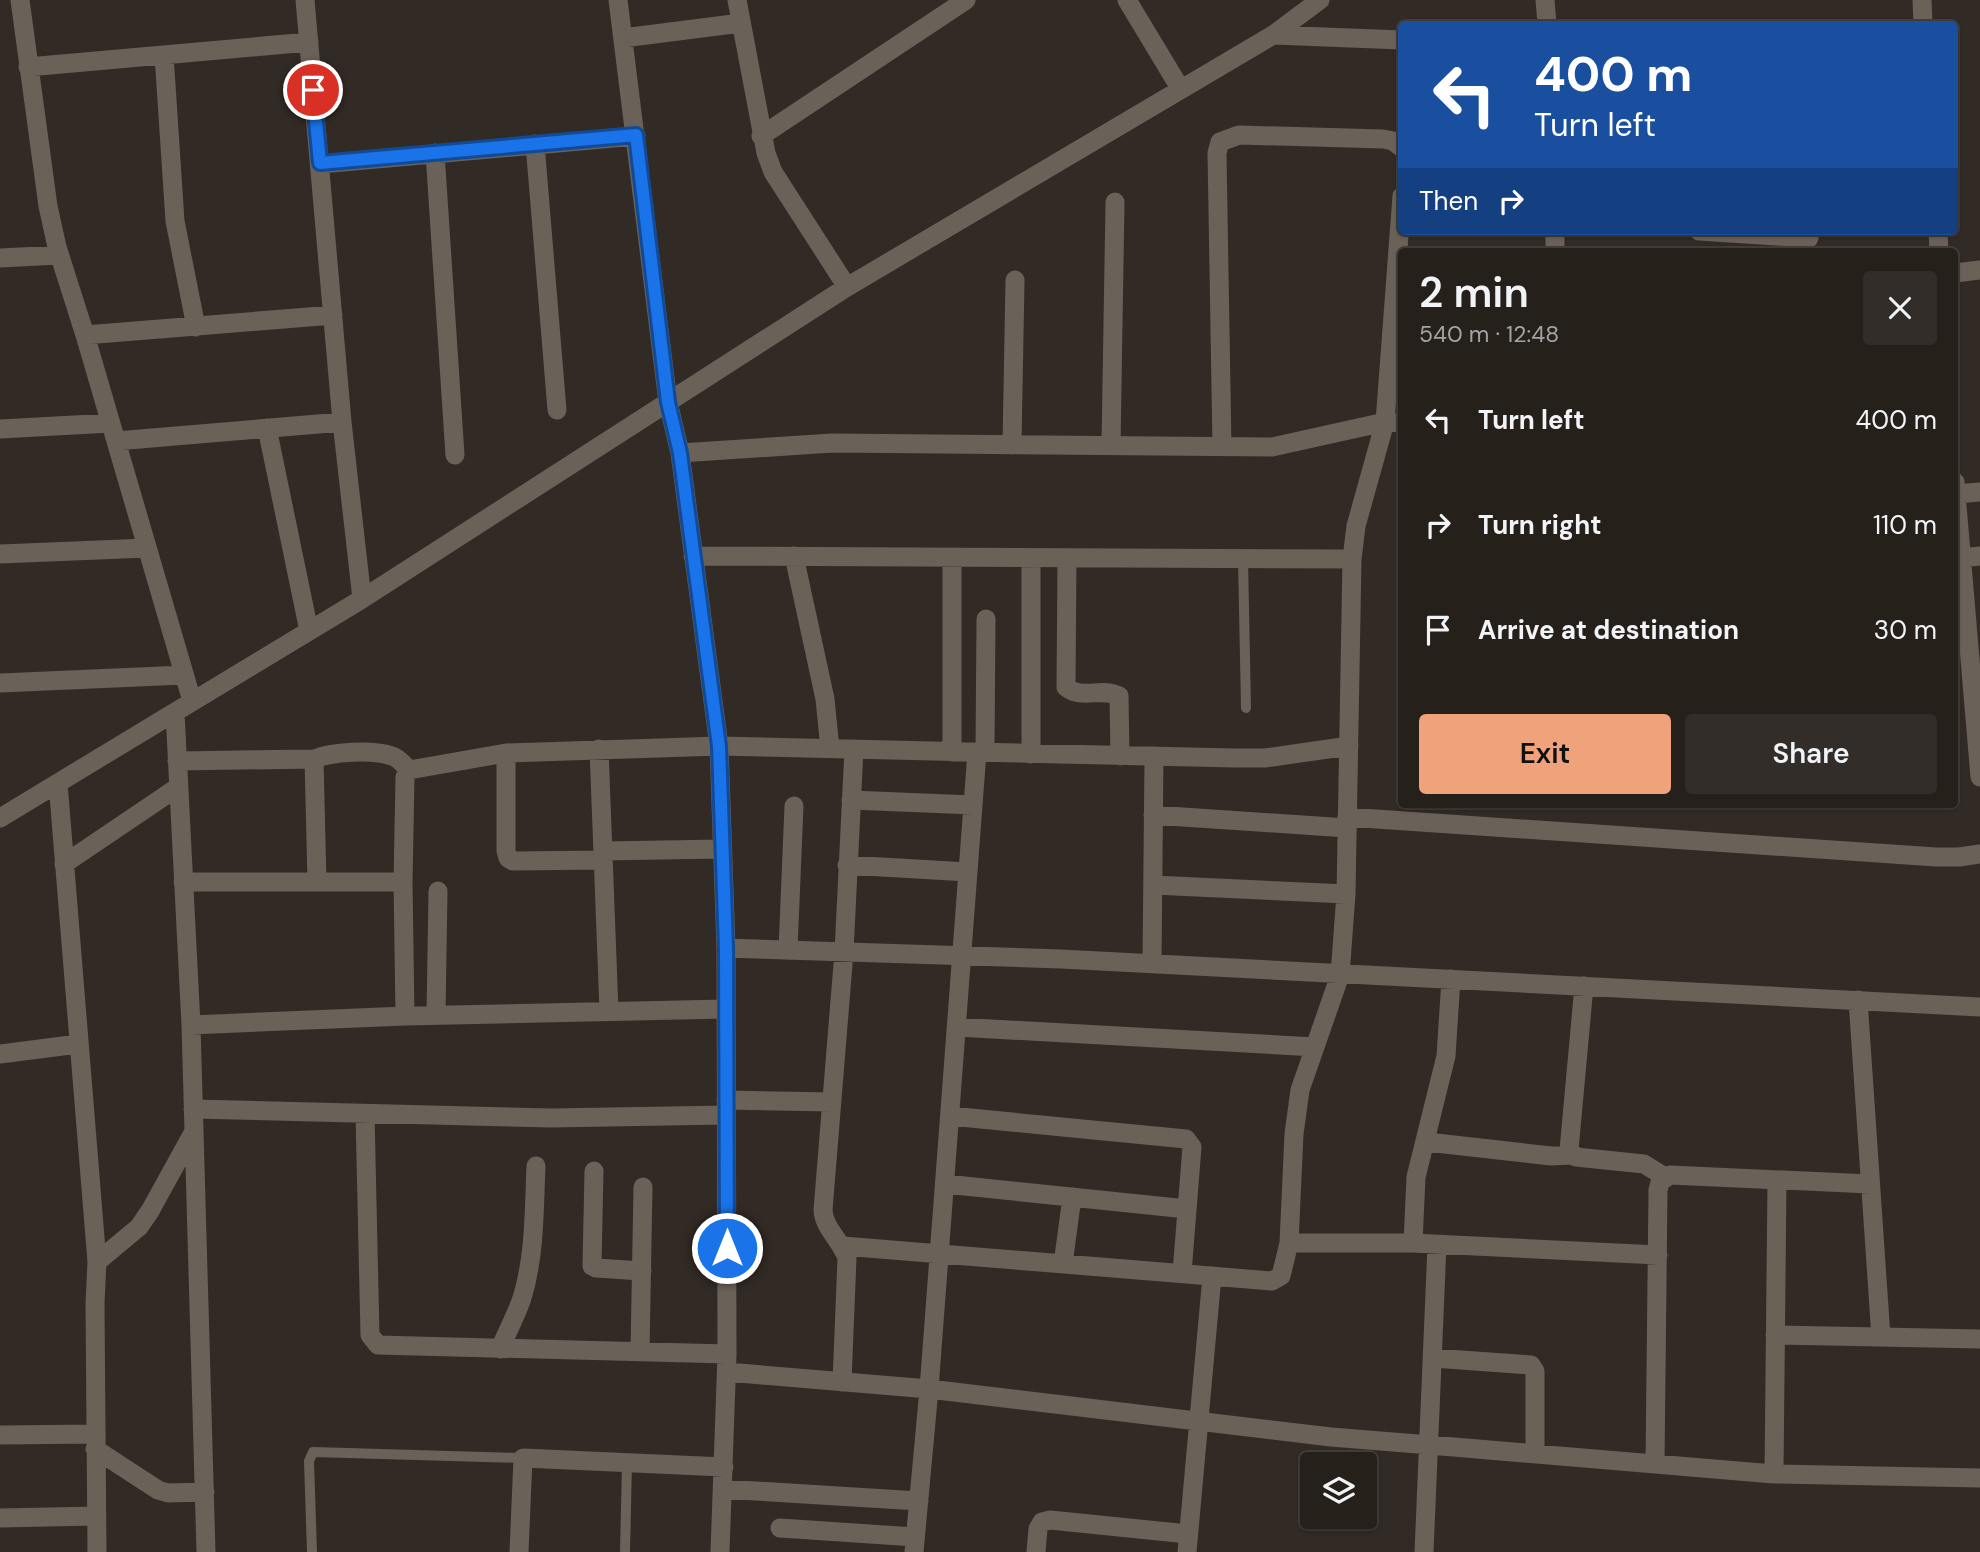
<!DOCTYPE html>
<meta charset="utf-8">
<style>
:root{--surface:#26201b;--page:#322d28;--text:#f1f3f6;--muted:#a4a3a3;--line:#423e3a;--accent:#f0a27a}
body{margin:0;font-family:"DM Sans",sans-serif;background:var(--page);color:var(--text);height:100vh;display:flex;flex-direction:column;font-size:26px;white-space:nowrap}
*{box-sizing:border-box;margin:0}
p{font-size:23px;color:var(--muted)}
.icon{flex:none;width:38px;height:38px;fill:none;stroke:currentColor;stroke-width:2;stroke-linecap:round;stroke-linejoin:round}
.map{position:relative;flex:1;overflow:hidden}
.details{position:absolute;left:1398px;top:248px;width:560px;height:560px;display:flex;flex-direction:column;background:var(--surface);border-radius:7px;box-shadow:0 2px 5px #0004,0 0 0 2px var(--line)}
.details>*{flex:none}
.guide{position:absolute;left:1398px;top:21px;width:560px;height:214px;border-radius:7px;box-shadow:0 2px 5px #0004,0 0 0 2px var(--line);background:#1a4fa0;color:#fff;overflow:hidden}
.controls{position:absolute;left:1300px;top:1452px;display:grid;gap:14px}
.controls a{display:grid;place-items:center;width:77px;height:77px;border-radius:7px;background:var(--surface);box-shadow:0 2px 5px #0004,0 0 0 2px var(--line);font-size:35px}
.pin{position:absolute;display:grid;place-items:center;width:60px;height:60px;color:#fff;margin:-30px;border:4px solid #fff;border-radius:50%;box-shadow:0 2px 7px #0007}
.me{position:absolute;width:77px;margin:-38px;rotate:0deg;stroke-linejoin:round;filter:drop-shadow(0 0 5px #0008)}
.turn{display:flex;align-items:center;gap:24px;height:147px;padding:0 21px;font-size:32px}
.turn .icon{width:91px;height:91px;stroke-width:2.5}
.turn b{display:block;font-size:49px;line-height:60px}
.then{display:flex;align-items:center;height:66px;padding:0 21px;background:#0003;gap:14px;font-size:26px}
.round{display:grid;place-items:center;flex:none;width:74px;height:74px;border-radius:7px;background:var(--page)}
.headline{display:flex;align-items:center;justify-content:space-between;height:119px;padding:0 21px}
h1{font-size:42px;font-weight:600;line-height:52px}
.button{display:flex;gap:14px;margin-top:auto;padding:14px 21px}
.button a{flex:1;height:80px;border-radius:7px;background:var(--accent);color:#111;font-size:28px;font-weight:600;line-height:80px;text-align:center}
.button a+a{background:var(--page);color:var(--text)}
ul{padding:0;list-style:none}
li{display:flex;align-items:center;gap:21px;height:105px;padding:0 21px}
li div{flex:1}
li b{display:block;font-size:26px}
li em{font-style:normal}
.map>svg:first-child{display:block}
</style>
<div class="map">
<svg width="1980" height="1552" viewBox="0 0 1980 1552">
<rect width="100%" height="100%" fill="#322a24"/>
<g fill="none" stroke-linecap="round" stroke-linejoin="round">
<path stroke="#6a6159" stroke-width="10" d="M1243,559L1246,708
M312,1552L309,1461L313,1452L523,1458
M625,1552L627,1463"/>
<path stroke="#6a6159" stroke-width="19" d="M20,0L48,206L57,247L85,335L192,701
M305,0L342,422L362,599
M618,0L668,402L680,453L719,746L726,948L727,1354L720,1552
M737,0L766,153L773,172L847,287
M1127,0L1180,88
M1545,0L1547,24
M1922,0L1923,24
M1273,35L1402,40
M623,38L741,23
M164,55L175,221L196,327
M28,67L309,42
M761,136L966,0
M535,144L557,410
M435,153L455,455
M320,164L636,136
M1555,231V252
M1699,231L1809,238
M1938,231L1939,252
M0,258L59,255
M1955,273L1980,270
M85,335L333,315
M267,428L309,631
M0,429L111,423
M116,441L342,422
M1012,445L1015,280
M1111,446L1115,202
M1222,447L1217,153L1220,142L1239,135L1383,139L1393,141L1402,148
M680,453L832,443L1272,447L1385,422L1402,423
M1955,482L1980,777
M1956,494L1980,492
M0,554L147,548
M693,556L1352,559
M794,556L825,699L830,749
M952,557V752
M1031,558V754
M1067,558L1066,687C1081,700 1102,687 1119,696L1120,756
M1960,558L1980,556
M0,683L184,675
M175,712L191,1025L206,1552
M599,749L609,1011
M985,752L986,619
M506,753V851L508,858L513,861L603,860
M314,759C331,752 373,749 392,756C399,758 404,765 409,770
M177,761L314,759L317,882
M58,783L97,1262L95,1303L97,1552
M851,800L973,805
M1153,815L1347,828
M1347,817L1936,857H1959L1980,854
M0,818L362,599L847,287L1273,35L1320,0
M603,851L722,849
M64,864L178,787
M847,865L968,872
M183,882H403
M1153,885L1346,894
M726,948L1061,959L1980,1007
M788,950L794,806
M1152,964L1154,756
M1584,986L1569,1150L1576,1157L1644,1164L1665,1177
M1858,1000L1881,1337
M436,1015L438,891
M405,1016L403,882L405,777L409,770L506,753L719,746L1234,758H1265L1349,746
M191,1025L405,1016L726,1009
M957,1027L1315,1047
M0,1054L78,1044
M726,1100L832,1102
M193,1109L551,1118L726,1115
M365,1114L370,1335L378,1345L727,1354
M950,1116L1186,1139L1192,1147L1182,1273
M1427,1142L1551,1156L1571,1155
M594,1171L592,1266L596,1268L642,1271
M945,1184L1187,1209
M1289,1243H1413L1658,1255
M1413,1243L1416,1177L1446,1056L1451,979
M843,1246L1272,1281L1281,1276L1289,1243L1294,1134L1300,1090L1340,975L1346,894L1352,559L1356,526L1385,422L1402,196
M97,1262L139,1227L150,1211L193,1133
M1063,1264L1072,1197
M1775,1335L1980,1339
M500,1349C507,1332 516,1316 522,1298C535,1256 534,1210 536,1166
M640,1352L643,1187
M1433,1358L1531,1365L1535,1371V1454
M727,1372L929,1389L1331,1437L1430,1445L1774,1474L1980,1478
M842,1382L847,1258C841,1240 824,1229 823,1210L844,952L854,749
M0,1435L95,1434
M95,1449L158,1490L168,1493L205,1492
M1655,1464L1658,1190L1660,1182L1670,1175L1870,1184
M1774,1474L1777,1180
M723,1489L919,1501
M0,1518L96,1516
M780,1528L915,1537
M519,1552L523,1458L724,1467
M914,1552L929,1389L977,752
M1036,1552L1038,1529L1042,1522L1050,1520L1188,1534
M1187,1552L1212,1276
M1424,1552L1437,1245"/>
</g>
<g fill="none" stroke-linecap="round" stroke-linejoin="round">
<g stroke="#114b97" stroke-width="18">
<path id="route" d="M313,90L320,163L636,135L668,402L680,453L719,746L726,948L727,1248"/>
</g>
<use href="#route" stroke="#1a73e8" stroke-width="12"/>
</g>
</svg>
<div class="controls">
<a><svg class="icon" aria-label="layers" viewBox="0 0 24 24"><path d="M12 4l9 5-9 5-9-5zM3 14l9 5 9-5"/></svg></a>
</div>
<div class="pin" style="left:313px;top:90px;background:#d93025"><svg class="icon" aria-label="arrive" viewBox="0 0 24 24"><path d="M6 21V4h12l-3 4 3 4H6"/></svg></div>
<svg class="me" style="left:727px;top:1248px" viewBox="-20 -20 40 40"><circle r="17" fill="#1a73e8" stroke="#fff" stroke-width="3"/><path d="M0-11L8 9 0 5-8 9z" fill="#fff"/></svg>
<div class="guide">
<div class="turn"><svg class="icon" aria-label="left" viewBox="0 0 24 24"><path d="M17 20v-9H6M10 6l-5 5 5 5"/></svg><div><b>400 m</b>Turn left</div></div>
<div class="then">Then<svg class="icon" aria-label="right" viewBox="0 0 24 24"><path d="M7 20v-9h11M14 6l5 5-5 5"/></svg></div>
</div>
<section class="details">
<div class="headline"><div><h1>2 min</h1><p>540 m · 12:48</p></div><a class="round"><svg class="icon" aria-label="close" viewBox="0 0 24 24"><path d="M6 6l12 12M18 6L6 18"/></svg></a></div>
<ul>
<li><svg class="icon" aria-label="left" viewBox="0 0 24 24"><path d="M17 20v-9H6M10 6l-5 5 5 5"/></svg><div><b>Turn left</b></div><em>400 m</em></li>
<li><svg class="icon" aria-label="right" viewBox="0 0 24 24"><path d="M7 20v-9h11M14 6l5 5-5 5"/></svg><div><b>Turn right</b></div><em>110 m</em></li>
<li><svg class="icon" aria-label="arrive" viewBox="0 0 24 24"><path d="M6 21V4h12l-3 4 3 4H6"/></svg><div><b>Arrive at destination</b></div><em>30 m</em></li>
</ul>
<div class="button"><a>Exit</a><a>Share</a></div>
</section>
</div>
